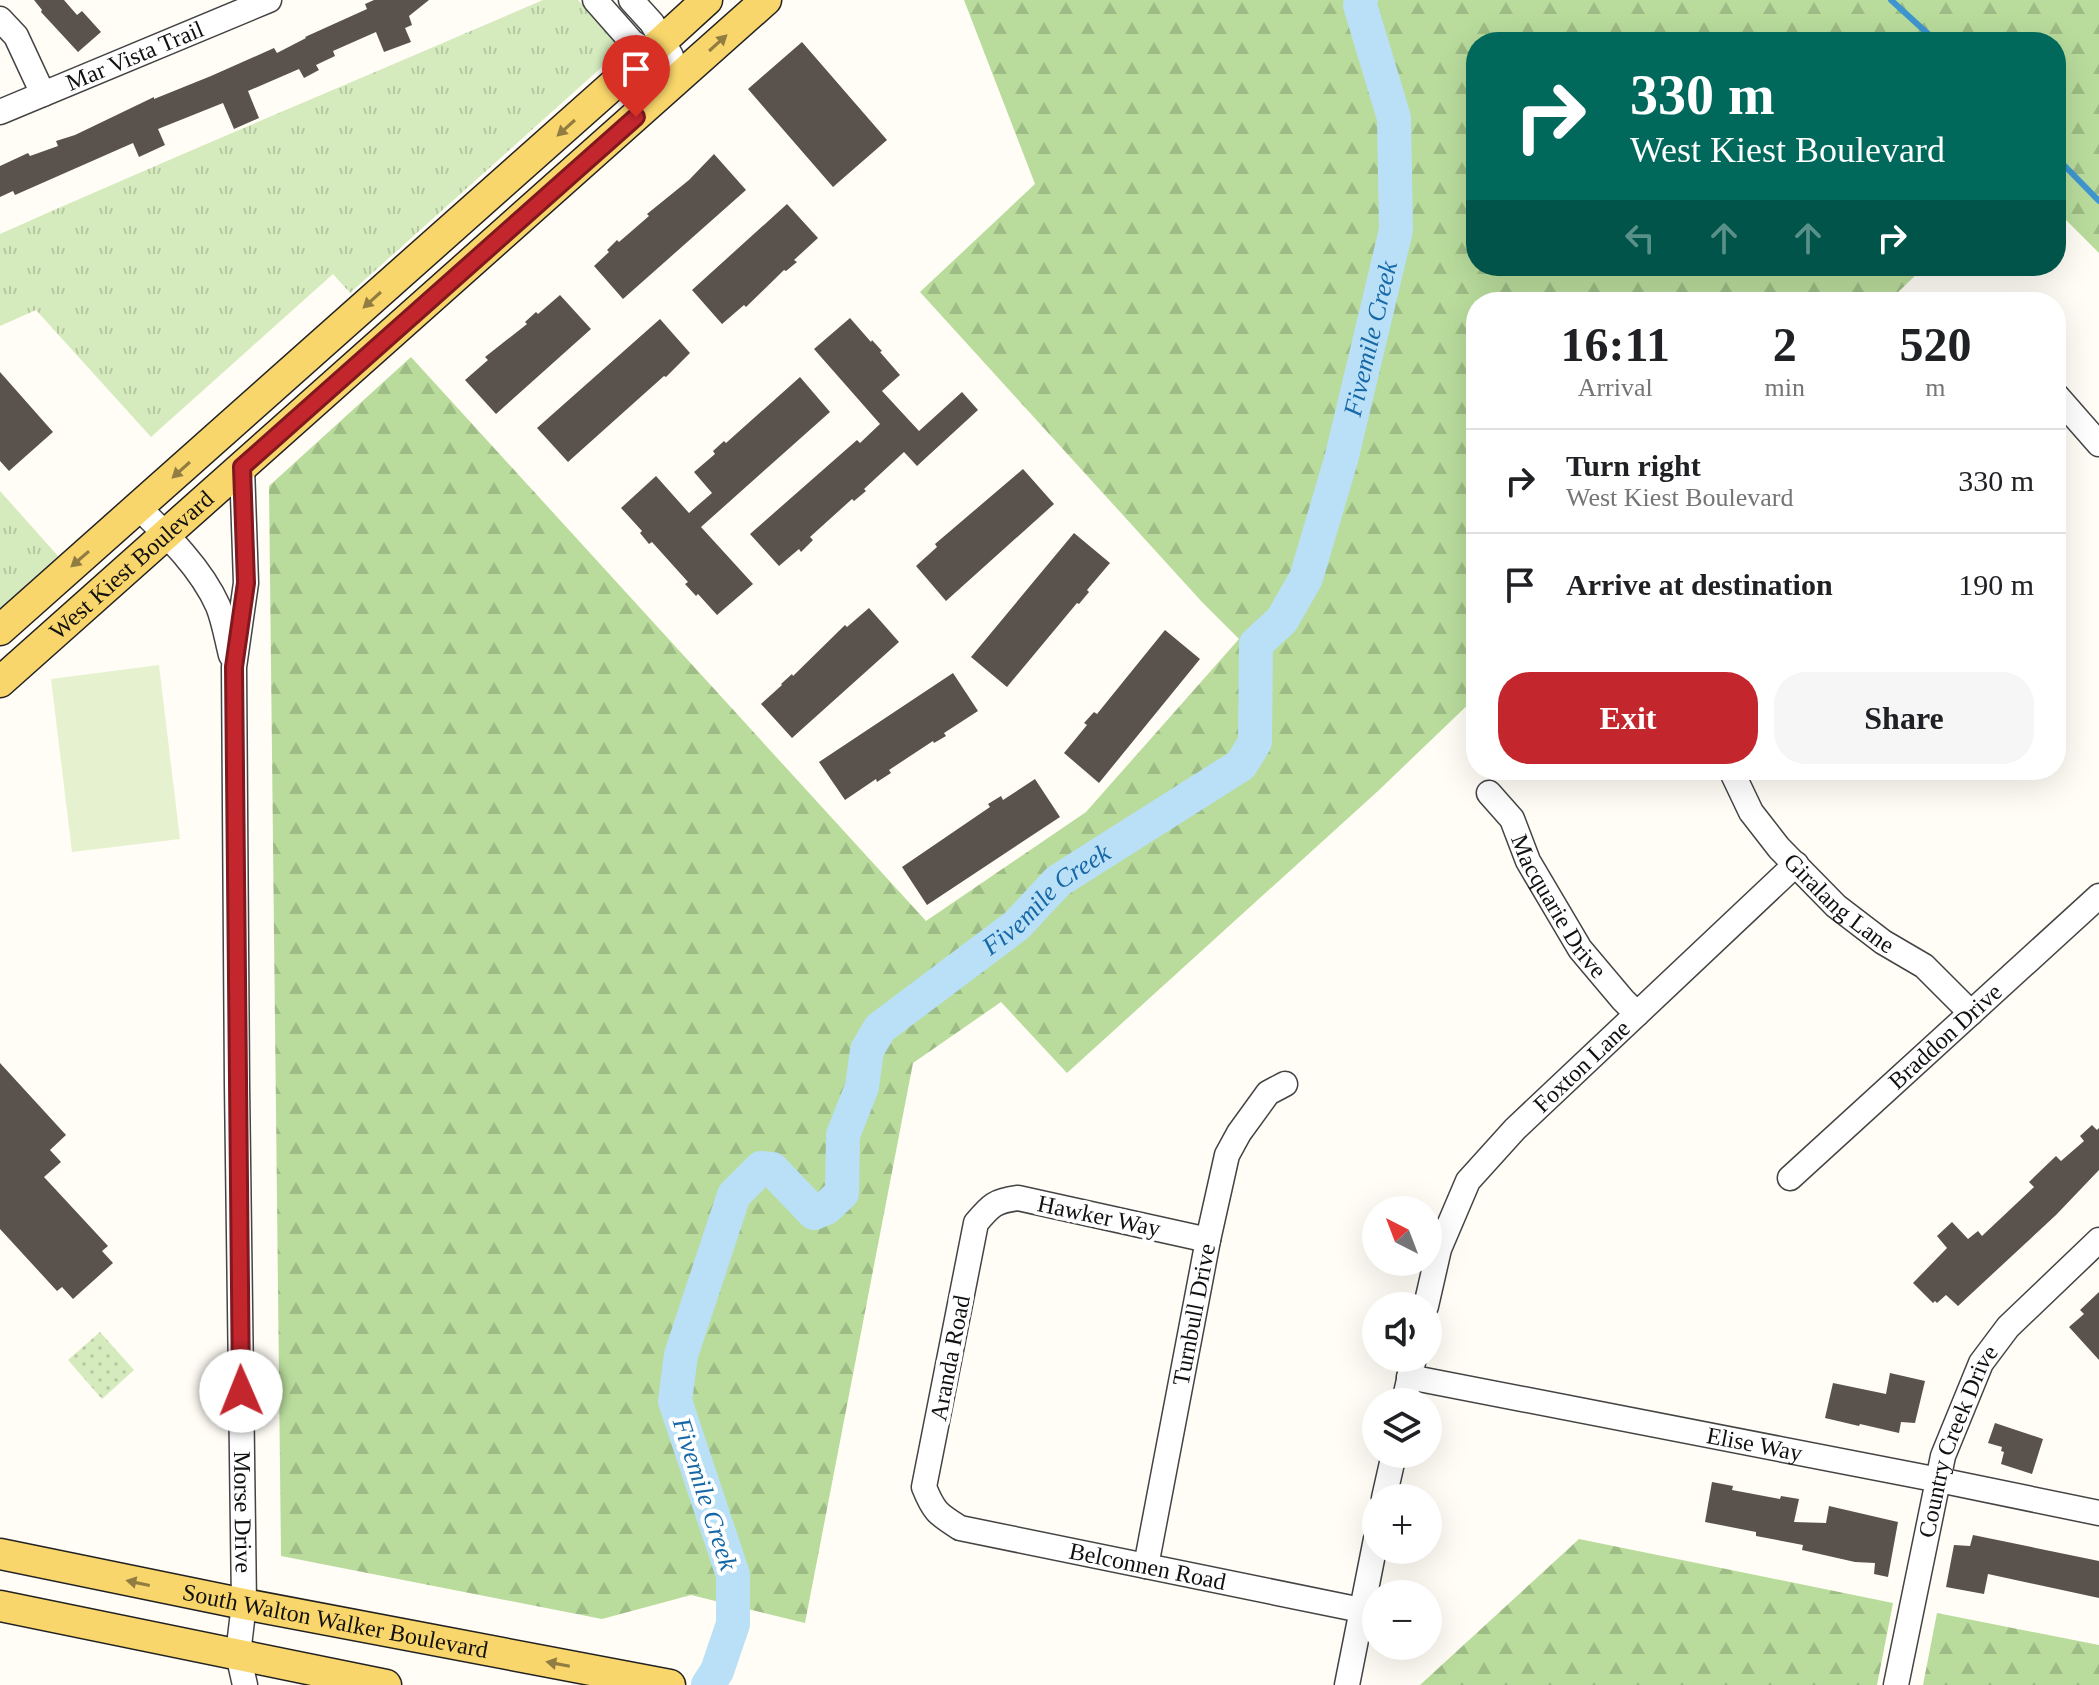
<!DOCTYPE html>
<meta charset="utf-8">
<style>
:root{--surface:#fff;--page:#f6f6f6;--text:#202124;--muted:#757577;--line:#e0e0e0;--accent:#c4262e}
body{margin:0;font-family:"Times New Roman",serif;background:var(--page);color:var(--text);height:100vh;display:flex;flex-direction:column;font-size:30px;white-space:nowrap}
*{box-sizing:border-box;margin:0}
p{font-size:26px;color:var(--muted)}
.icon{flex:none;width:44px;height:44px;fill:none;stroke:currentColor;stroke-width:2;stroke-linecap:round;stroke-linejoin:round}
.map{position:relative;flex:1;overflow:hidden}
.drawer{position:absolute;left:1466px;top:292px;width:600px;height:488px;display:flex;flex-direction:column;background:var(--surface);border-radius:32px;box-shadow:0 8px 32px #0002}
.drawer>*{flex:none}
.banner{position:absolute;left:1466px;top:32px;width:600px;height:244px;border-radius:32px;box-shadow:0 8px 32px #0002;background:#00695c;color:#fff;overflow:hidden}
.needle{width:52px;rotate:318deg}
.buttons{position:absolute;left:1362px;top:1196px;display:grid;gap:16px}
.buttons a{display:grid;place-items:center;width:80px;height:80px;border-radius:50%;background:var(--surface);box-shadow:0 8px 32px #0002;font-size:40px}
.pin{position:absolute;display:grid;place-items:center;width:68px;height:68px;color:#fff;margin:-82px -34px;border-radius:50% 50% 50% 0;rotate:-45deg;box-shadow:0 0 8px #0007}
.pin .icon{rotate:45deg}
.me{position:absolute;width:88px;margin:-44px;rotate:359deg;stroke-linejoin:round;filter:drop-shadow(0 0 6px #0008)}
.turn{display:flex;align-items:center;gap:28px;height:168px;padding:0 32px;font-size:36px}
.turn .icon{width:104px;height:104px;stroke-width:2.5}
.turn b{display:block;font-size:56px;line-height:68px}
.lanes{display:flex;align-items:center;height:76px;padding:0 32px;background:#0003;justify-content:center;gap:40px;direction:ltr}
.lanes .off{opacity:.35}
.eta{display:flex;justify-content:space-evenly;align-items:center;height:136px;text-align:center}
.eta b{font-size:48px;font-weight:700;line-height:56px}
.action{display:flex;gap:16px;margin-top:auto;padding:16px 32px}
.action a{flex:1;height:92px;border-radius:32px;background:var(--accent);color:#fff;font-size:32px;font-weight:700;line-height:92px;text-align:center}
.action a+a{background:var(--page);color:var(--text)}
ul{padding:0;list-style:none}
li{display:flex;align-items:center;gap:24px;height:104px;padding:0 32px;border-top:2px solid var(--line)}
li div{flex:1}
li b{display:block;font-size:30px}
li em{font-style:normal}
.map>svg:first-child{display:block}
</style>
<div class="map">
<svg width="2099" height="1685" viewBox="0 0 2099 1685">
<defs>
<pattern id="grass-tufts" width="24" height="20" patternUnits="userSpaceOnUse" patternTransform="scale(2)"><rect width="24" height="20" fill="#d5ebbd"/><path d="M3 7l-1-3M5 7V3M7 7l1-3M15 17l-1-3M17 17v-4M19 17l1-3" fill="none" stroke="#b6c8a1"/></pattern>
<pattern id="forest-firs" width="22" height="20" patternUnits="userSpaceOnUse" patternTransform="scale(2)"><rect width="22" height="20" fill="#b9dc9c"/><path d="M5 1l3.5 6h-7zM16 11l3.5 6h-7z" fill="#9ebc85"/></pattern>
<pattern id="park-dots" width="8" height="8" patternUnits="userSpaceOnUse" patternTransform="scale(2)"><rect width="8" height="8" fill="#d5ebbd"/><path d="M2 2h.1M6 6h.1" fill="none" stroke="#b6c8a1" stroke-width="1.8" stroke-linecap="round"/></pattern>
</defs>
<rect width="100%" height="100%" fill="#fffdf5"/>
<path fill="url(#grass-tufts)" d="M543,0H578L623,48L350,293L333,274L151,437L36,310L0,326V234C180,154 362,78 543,0Z
M0,491L58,556L0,608Z"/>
<path fill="url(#forest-firs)" d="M964,0H2099V253L2056,210V42H1476V266H1925L1888,302H1476V697L1378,791L1067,1073L1001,1002L913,1063L805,1623L691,1595L602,1619L281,1556L269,486L411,357L926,921L1086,812L1239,639L1202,602L920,292L1035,184Z
M1579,1539L1893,1603L1877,1685H1420Z
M1937,1613L2099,1645V1685H1923Z"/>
<path fill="url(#park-dots)" d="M100,1332L134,1370L102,1399L68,1360Z"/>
<path fill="#e6f2cf" d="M159,665L180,839L72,852L51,679Z"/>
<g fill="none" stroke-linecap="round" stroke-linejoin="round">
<path stroke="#3f96cf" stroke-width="6" d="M1891,0L1937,42
M2056,157L2099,201"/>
<path stroke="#b9e0f7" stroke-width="34" id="s1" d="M708,1685L717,1671L733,1624V1575L675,1401L681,1355L734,1195L761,1168L772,1169L814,1213L826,1208L842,1193L843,1135L862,1087L867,1050L880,1028L1017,925L1058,881L1241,765L1255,742L1256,644L1282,620L1306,578L1341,460L1396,230L1394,118L1360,5L1361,0"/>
</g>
<path fill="#5a524d" d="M34,0H64L77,15L82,11L101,32L78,52L41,12L42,10Z
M374,0H429L409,16L412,25L405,28L411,42L384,52L376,32L333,51L335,56L316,65L319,70L304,78L299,69L248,91L259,118L234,129L223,103L158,129L165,145L139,157L133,143L15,195L13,191L0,197V166L28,153L30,156L58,146L56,141L75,135L154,97V99L211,76L274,48L277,53L306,38L305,37L367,9L365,4Z
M802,42L887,140L833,187L748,89Z
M714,154L746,190L623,299L594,266L609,252L607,250L617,240L619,242L649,216L647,214L689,180Z
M787,204L818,238L794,260L797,262L786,271L784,270L746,307L744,305L722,324L692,290Z
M560,295L591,329L496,414L465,380L488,360L485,357L527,324L525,322L536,312L538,314Z
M850,318L871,342L872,340L882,351L880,352L900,375L882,391L919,431L962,392L978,410L917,466L904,452L864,489L866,491L854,501L852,499L810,537L813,540L801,552L799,549L779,566L750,534L857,440L860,443L880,424L814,349Z
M660,319L690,353L666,377L664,376L568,462L537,428Z
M0,372L53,432L9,471L0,461Z
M800,377L830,412L701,527L753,584L717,615L698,594L696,596L685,584L688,582L652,542L649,544L640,533L642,531L621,508L656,476L689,513L712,493L694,472L715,454L713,451L724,441L726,443Z
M1023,469L1054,504L946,601L916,566L937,547L935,544Z
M1074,533L1110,563L1087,590L1089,592L1079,604L1077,603L1007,687L971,657Z
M869,608L899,642L792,738L761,704L782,685L781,684L792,674L793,676L845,625L847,627Z
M1165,630L1200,659L1099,783L1064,753L1087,725L1084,723L1094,712L1097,714Z
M953,673L978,711L944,733L946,736L934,743L933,741L889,770L891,773L877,782L876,779L845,800L819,762Z
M1035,779L1060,817L927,905L902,867L990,807L988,804L1001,796L1003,800Z
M0,1063L66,1135L50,1150L61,1162L44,1177L108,1246L102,1251L113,1263L73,1299L62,1287L57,1291L0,1229Z
M2092,1125L2097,1130L2099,1128V1170L2056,1215L1958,1306L1946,1295L1937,1303L1935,1301L1933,1303L1913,1283L1947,1248L1937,1236L1952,1222L1968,1239L1978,1231L1982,1236L2034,1187L2029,1182L2056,1156L2061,1161L2084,1141L2080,1136Z
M2099,1292V1360L2069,1327L2084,1314L2080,1310Z
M1890,1373L1925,1381L1915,1423L1901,1422L1899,1433L1860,1424L1859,1426L1825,1418L1833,1383L1886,1394Z
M1995,1423L2043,1439L2032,1474L2001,1464L2004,1452L2001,1451L2002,1447L1988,1443Z
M1712,1482L1733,1486L1732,1490L1780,1499L1781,1496L1799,1499L1794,1522L1826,1523L1829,1506L1898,1522L1888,1577L1874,1574L1875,1563L1855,1562L1802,1550L1803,1545L1756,1536V1532L1705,1522Z
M1973,1535L2099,1561V1598L1988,1574L1984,1594L1946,1587L1954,1545L1970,1546Z"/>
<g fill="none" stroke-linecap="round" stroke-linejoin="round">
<g stroke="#444" stroke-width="27">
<g id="minor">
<path d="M595,0L632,42L683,74"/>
<path d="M631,0L652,23L671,56"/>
<path d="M0,19L16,36L43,94"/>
<path id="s2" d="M0,112L269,0"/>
<path d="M2056,395L2099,444"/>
<path id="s3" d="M242,467L246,583L234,667L237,1085L244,1604L238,1654L245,1685"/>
<path d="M139,508C168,536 201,568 218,606C224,621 227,639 231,655"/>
<path id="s4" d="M1731,770L1751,812L1779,848L1836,906L1883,942L1924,966L1971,1013"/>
<path id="s5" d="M1489,793L1512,819L1528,861L1580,949L1623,1000L1637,1014"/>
<path id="s6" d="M1790,1178L2099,896"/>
<path id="s7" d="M1208,1240L1018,1198C995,1201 991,1205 976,1223L924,1487C934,1512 938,1514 960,1528L1361,1610"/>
<path id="s8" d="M1426,1306L1439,1249L1468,1181L1515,1129L1796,864"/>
<path id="s9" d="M1409,1377L1939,1480L2099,1513"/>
<path d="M1404,1402L1414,1358"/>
<path d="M1384,1498L1394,1454"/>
<path id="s10" d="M1146,1566L1208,1240L1227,1155L1239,1133L1268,1093L1285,1084"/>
<path d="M1347,1685L1376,1539"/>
<path id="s11" d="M1896,1685L1943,1456L1981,1363L2008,1327L2099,1240"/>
</g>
</g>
<g stroke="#222" stroke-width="33">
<g id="major">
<path d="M0,630L650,52L707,0"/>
<path id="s12" d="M0,682L766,0"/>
<path id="s13" d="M0,1554L244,1604L670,1685"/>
<path d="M0,1606L386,1685"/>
</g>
</g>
<use href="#minor" stroke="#fff" stroke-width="24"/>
<use href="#major" stroke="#f9d66b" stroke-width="30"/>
</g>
<defs><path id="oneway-solid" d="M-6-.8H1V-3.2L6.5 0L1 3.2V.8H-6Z" transform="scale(2)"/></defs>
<g fill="#917d42">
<use href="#oneway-solid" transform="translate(718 43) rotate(-42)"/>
<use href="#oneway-solid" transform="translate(566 128) rotate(138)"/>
<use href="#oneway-solid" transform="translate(372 300) rotate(138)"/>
<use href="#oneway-solid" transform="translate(181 470) rotate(138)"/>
<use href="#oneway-solid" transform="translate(80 559) rotate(139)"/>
<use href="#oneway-solid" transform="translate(138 1583) rotate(-168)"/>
<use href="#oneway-solid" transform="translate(558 1664) rotate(-169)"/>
</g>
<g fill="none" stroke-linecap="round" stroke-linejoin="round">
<g stroke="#7f191e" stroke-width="20">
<path id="route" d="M241,1391L234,667L246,583L242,467L636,117"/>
</g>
<use href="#route" stroke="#c4262e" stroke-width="14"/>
</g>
<g text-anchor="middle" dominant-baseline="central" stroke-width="8" stroke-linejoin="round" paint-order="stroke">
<g font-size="24" fill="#111" stroke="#fff">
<text stroke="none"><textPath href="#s2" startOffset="146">Mar Vista Trail</textPath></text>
<text stroke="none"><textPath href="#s12" startOffset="176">West Kiest Boulevard</textPath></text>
<text stroke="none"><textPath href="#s4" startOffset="174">Giralang Lane</textPath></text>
<text stroke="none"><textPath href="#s5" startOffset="134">Macquarie Drive</textPath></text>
<text stroke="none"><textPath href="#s6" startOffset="210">Braddon Drive</textPath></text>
<text stroke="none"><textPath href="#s8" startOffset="294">Foxton Lane</textPath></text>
<text transform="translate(1099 1216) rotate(12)">Hawker Way</text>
<text stroke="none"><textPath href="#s10" startOffset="256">Turnbull Drive</textPath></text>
<text transform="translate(950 1358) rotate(-79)">Aranda Road</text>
<text stroke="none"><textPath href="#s11" startOffset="252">Country Creek Drive</textPath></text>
<text stroke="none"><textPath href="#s9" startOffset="352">Elise Way</textPath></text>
<text stroke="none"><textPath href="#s3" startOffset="1046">Morse Drive</textPath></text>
<text stroke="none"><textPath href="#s7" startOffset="762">Belconnen Road</textPath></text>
<text stroke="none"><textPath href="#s13" startOffset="342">South Walton Walker Boulevard</textPath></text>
</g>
<g font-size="26" font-style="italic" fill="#1768a6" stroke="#fff">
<text stroke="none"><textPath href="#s1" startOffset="1736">Fivemile Creek</textPath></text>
<text stroke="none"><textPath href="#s1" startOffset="1042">Fivemile Creek</textPath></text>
<text transform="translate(705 1494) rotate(72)">Fivemile Creek</text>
</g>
</g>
</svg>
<div class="buttons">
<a><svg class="needle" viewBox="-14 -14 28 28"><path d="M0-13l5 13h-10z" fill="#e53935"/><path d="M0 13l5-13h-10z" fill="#757577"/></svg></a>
<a><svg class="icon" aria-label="sound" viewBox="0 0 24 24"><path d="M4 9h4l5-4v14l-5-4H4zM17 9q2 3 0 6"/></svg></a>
<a><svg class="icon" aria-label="layers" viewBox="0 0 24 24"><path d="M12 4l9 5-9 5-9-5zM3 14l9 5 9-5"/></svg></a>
<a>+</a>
<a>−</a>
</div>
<div class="pin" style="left:636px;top:117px;background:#d93025"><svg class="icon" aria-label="arrive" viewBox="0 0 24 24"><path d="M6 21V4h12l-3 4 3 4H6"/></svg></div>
<svg class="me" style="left:241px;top:1391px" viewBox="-20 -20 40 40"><circle r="19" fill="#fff"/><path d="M0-13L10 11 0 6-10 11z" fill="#c4262e"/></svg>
<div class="banner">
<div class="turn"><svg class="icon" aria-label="right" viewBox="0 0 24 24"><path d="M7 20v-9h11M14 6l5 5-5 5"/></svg><div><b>330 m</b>West Kiest Boulevard</div></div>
<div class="lanes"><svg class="icon off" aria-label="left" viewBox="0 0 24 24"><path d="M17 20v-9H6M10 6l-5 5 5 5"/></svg><svg class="icon off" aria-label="ahead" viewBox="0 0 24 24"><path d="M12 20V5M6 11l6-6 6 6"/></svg><svg class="icon off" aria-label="ahead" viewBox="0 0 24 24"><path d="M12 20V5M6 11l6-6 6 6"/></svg><svg class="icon" aria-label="right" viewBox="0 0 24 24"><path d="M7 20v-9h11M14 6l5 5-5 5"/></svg></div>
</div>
<section class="drawer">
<div class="eta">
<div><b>16:11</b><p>Arrival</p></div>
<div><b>2</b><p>min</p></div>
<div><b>520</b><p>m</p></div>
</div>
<ul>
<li><svg class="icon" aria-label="right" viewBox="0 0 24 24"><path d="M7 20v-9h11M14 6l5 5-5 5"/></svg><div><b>Turn right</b><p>West Kiest Boulevard</p></div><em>330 m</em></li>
<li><svg class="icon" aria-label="arrive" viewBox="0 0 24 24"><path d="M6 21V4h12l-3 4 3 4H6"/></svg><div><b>Arrive at destination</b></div><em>190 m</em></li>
</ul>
<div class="action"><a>Exit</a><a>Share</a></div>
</section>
</div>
